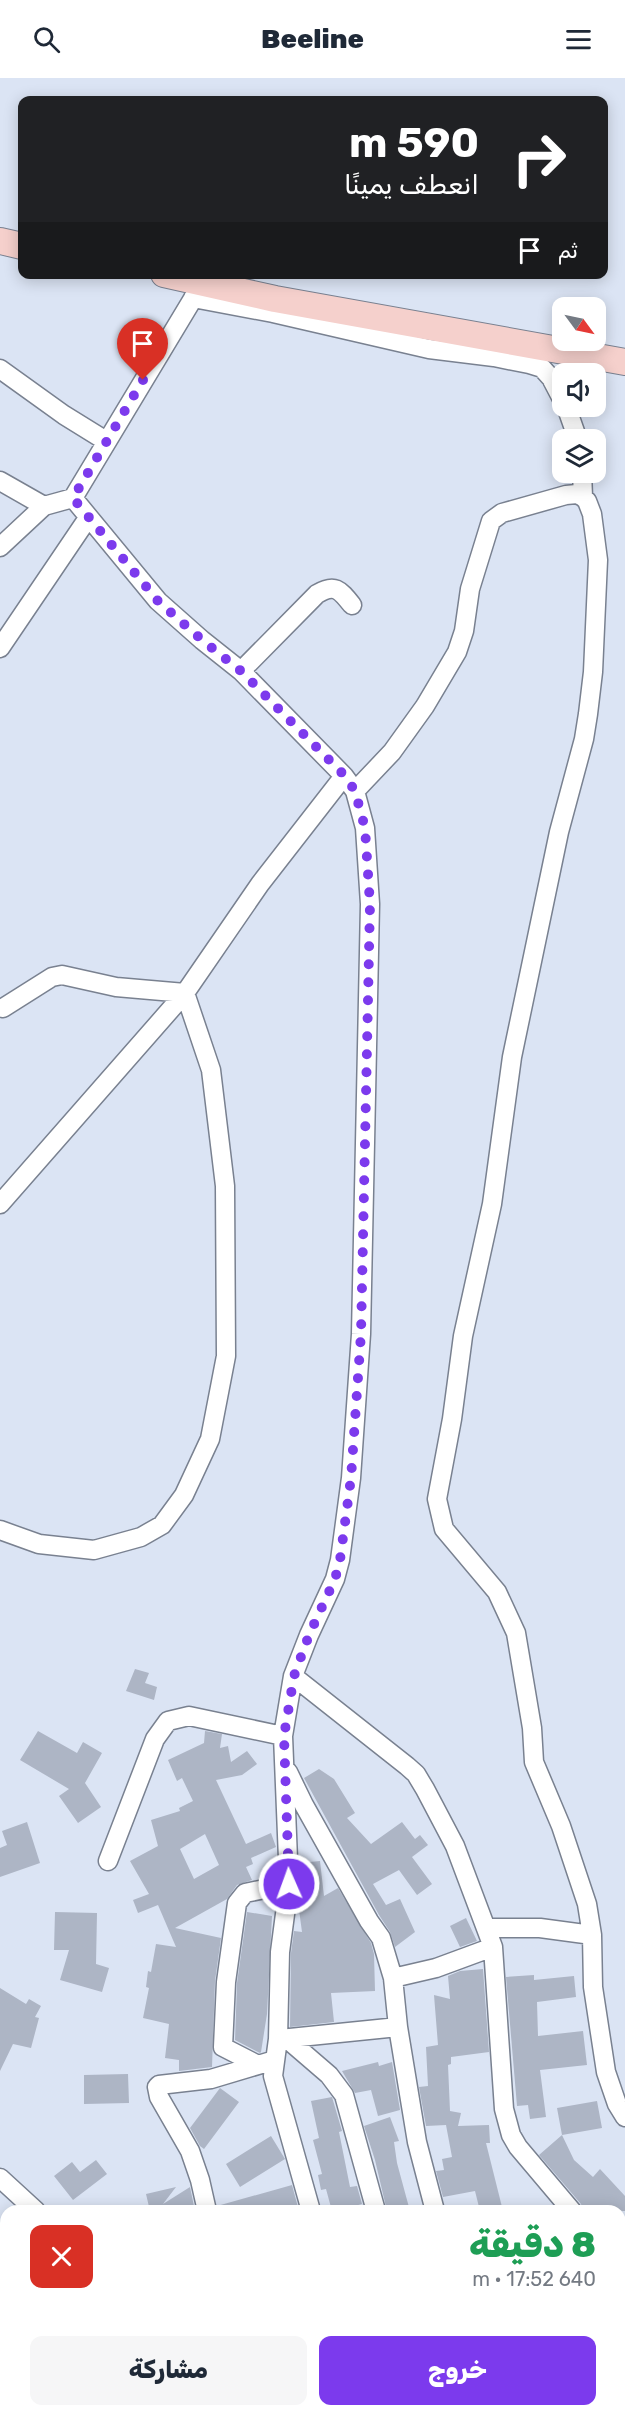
<!DOCTYPE html>
<html lang="ar">
<meta charset="utf-8">
<style>
:root{--surface:#fff;--page:#f6f6f7;--text:#1f2937;--muted:#747a83;--accent:#7c3aed}
body{margin:0;font-family:Rubik,"Noto Naskh Arabic",sans-serif;background:var(--page);color:var(--text);direction:rtl;height:100vh;display:flex;flex-direction:column;font-size:22px;white-space:nowrap}
*{box-sizing:border-box;margin:0}
p{font-size:20px;color:var(--muted)}
.icon{flex:none;width:33px;height:33px;fill:none;stroke:currentColor;stroke-width:2;stroke-linecap:round;stroke-linejoin:round}
.map{position:relative;flex:1;overflow:hidden;direction:ltr}
.panel{position:absolute;left:0px;top:2127px;width:626px;height:212px;display:flex;flex-direction:column;background:var(--surface);border-radius:18px 18px 0 0;box-shadow:0 3px 15px #0003;direction:rtl}
.panel>*{flex:none}
.hud{position:absolute;left:18px;top:18px;width:590px;height:183px;border-radius:12px;box-shadow:0 3px 15px #0003;direction:rtl;background:#202124;color:#fff;overflow:hidden}
.needle{width:39px;rotate:123deg}
.controls{position:absolute;left:552px;top:219px;display:grid;gap:12px}
.controls a{display:grid;place-items:center;width:54px;height:54px;border-radius:12px;background:var(--surface);box-shadow:0 3px 15px #0003;font-size:30px}
.pin{position:absolute;display:grid;place-items:center;width:51px;height:51px;color:#fff;margin:-62px -26px;border-radius:50% 50% 50% 0;rotate:-45deg;box-shadow:0 0 6px #0007}
.pin .icon{rotate:45deg}
.me{position:absolute;width:66px;margin:-33px;rotate:358deg;stroke-linejoin:round;filter:drop-shadow(0 0 4px #0008)}
.turn{display:flex;align-items:center;gap:21px;height:126px;padding:0 30px;font-size:27px}
.turn .icon{width:78px;height:78px;stroke-width:2.5}
.turn b{display:block;font-size:42px;line-height:51px}
.then{display:flex;align-items:center;height:57px;padding:0 30px;background:#0003;gap:12px;font-size:22px}
.round{display:grid;place-items:center;flex:none;width:63px;height:63px;border-radius:12px;background:var(--page)}
.headline{display:flex;align-items:center;justify-content:space-between;height:102px;padding:0 30px}
h1{font-size:36px;font-weight:800;line-height:45px;color:#1e9e55}
.cta{display:flex;gap:12px;margin-top:auto;padding:12px 30px}
.cta a{flex:1;height:69px;border-radius:12px;background:var(--accent);color:#fff;font-size:24px;font-weight:800;line-height:69px;text-align:center}
.cta a+a{background:var(--page);color:var(--text)}
header{display:flex;justify-content:space-between;align-items:center;height:78px;padding:0 30px;background:var(--surface);font-size:27px;font-weight:800}
.map>svg:first-child{display:block}
</style>
<header><svg class="icon" aria-label="menu" viewBox="0 0 24 24"><path d="M4 6h16M4 12h16M4 18h16"/></svg>Beeline<svg class="icon" aria-label="search" viewBox="0 0 24 24"><circle cx="10" cy="10" r="6"/><path d="M15 15l6 6"/></svg></header>
<div class="map">
<svg width="625" height="2338" viewBox="0 0 625 2338">
<rect width="100%" height="100%" fill="#dbe4f4"/>
<path fill="#adb5c5" fill-rule="evenodd" d="M135,1591L149,1595L145,1605L157,1609L154,1622L126,1613Z
M38,1653L77,1675L83,1664L102,1675L85,1705L101,1729L78,1745L59,1718L69,1711L20,1682Z
M205,1653L222,1656L220,1670L228,1668L231,1684L247,1673L257,1686L242,1697L216,1702L246,1766L271,1755L276,1769L251,1780L253,1786L246,1789L252,1802L237,1807L227,1821L175,1850L221,1860L215,1903L212,1989L179,1993V1982L165,1980L169,1946L143,1940L149,1910L146,1909L148,1893L151,1894L156,1866L176,1869L158,1827L138,1835L133,1822L149,1816L130,1783L158,1768L151,1742L180,1733L179,1730L193,1723L182,1700L177,1703L168,1682L204,1665ZM205,1756L219,1787L194,1801L180,1771Z
M319,1691L334,1701L355,1735L347,1740L371,1766L402,1744L415,1761L420,1757L428,1767L412,1779L432,1806L417,1817L399,1792L373,1806L386,1827L400,1821L415,1854L395,1869L390,1854L379,1837L304,1700Z
M27,1744L40,1785L0,1799V1770L7,1767L2,1753Z
M320,1783L324,1818L338,1810L371,1865L374,1876L375,1913L331,1915L334,1944L290,1949L291,1875L294,1853L302,1854L298,1824L299,1785Z
M55,1834L97,1835L96,1886L109,1890L102,1914L60,1902L69,1872H54Z
M247,1834L272,1838L267,1936L261,1974L260,1975L235,1962L237,1905Z
M466,1840L477,1863L460,1869L450,1848Z
M483,1891L489,1974L451,1979V1986L448,1987L450,2033L461,2035L458,2048L489,2047L490,2065H486L503,2133H480L475,2113L443,2119L436,2093L444,2092L442,2081L452,2079L446,2047L426,2048L419,2009L428,2008L426,1969L438,1967L434,1917L450,1921L448,1898L460,1893Z
M534,1897V1902L574,1898L576,1919L537,1924L538,1958L583,1953L587,1987L540,1992L546,2039L530,2041L528,2027L517,2028L506,1899Z
M0,1910L26,1926L29,1921L41,1928L35,1939L39,1940L31,1970L13,1966L0,1993Z
M378,1984L379,1988L392,1984L400,2032L378,2038L371,2012L355,2015L342,1993Z
M128,1996L129,2025L84,2026V1997Z
M220,2010L239,2024L204,2071L200,2068L190,2050Z
M332,2019L342,2053L339,2054L350,2109L357,2108L362,2126L336,2133H332L326,2111L321,2112L318,2097L322,2096L313,2062L319,2060L311,2023Z
M597,2023L602,2050L562,2057L574,2082L593,2099L600,2091L625,2118V2133H583L581,2126L539,2077L562,2057L557,2030Z
M390,2039L399,2063L394,2064L397,2085L410,2133H387L375,2082L364,2048Z
M271,2058L285,2081L240,2109L226,2086Z
M96,2082L107,2096L73,2122L54,2098L72,2084L80,2094Z
M292,2107L299,2133H218L217,2128Z
M176,2109L163,2126L190,2109L195,2133H150L146,2116Z"/>
<g fill="none" stroke-linecap="round" stroke-linejoin="round">
<g stroke="#798190" stroke-width="21">
<path id="street" d="M203,204L73,420L158,523L202,562L241,593L344,698L355,713L365,750L370,826L361,1256L351,1400L340,1482L335,1501L309,1557L293,1598L283,1658L289,1806L280,1874L278,1961L273,1998L311,2133
M193,220L273,235L429,271L494,279L529,286L542,290L551,300L562,321
M0,291L64,337L106,363
M566,328L578,362
M582,394L583,419L587,423L592,436L598,482L593,594L588,636L584,661L559,754L512,979L492,1126L463,1258L452,1341L437,1421L444,1451L497,1514L516,1555L532,1650L534,1684L561,1748L587,1826L592,1857L593,1909L606,1994L617,2026L625,2039
M0,403L44,428L73,420
M0,469L44,428
M0,570L88,440
M241,593L317,516C335,505 340,512 352,527
M355,713L392,674L425,628L457,574L464,553L470,511L491,443L502,435L566,417L577,416L583,419
M0,1126L185,915L260,806L344,698
M0,1452L39,1466L94,1472L141,1459L162,1447L184,1417L210,1361L226,1278L225,1108L211,992L185,915L116,909L62,897L52,899L3,930
M293,1598L407,1688L416,1696L425,1711L455,1768L493,1869L504,2031L511,2057L518,2069L572,2133
M288,1694L304,1727L369,1843L381,1860L393,1900L436,1890L493,1869
M108,1783L155,1661L168,1643L189,1638L283,1658
M487,1850H540L592,1857
M393,1900L398,1949L417,2064L435,2133
M286,1960L329,1997L344,2017L376,2133
M280,1961L398,1949
M258,1987L223,1969L226,1904L237,1825L245,1815L289,1806
M0,2100L36,2133
M207,2133L200,2102L190,2073L159,2019L157,2009L159,2007L211,2001L275,1982
M620,2188L625,2195
M620,2233L625,2230
M248,2332V2338
M493,2332L495,2338
M124,2338L125,2332
M340,2338L372,2334"/>
</g>
<g stroke="#798190" stroke-width="28">
<path id="secondary" d="M0,163L22,168
M164,196L275,221L625,284"/>
</g>
<use href="#street" stroke="#fff" stroke-width="18"/>
<use href="#secondary" stroke="#f5d0cc" stroke-width="26"/>
</g>
<g fill="none" stroke-linecap="round" stroke-linejoin="round">
<path stroke="#7c3aed" stroke-width="10" stroke-dasharray="0 18" d="M143,302L73,420L158,523L202,562L241,593L345,698L355,713L365,750L370,826L361,1256L351,1400L340,1482L335,1501L309,1557L294,1598L284,1658L289,1806"/>
</g>
</svg>
<div class="controls">
<a><svg class="needle" viewBox="-14 -14 28 28"><path d="M0-13l5 13h-10z" fill="#e53935"/><path d="M0 13l5-13h-10z" fill="#747a83"/></svg></a>
<a><svg class="icon" aria-label="sound" viewBox="0 0 24 24"><path d="M4 9h4l5-4v14l-5-4H4zM17 9q2 3 0 6"/></svg></a>
<a><svg class="icon" aria-label="layers" viewBox="0 0 24 24"><path d="M12 4l9 5-9 5-9-5zM3 14l9 5 9-5"/></svg></a>
</div>
<div class="pin" style="left:143px;top:302px;background:#d93025"><svg class="icon" aria-label="arrive" viewBox="0 0 24 24"><path d="M6 21V4h12l-3 4 3 4H6"/></svg></div>
<svg class="me" style="left:289px;top:1806px" viewBox="-20 -20 40 40"><circle r="17" fill="#7c3aed" stroke="#fff" stroke-width="3"/><path d="M0-11L8 9 0 5-8 9z" fill="#fff"/></svg>
<div class="hud">
<div class="turn"><svg class="icon" aria-label="right" viewBox="0 0 24 24"><path d="M7 20v-9h11M14 6l5 5-5 5"/></svg><div><b>590 m</b>انعطف يمينًا</div></div>
<div class="then">ثم<svg class="icon" aria-label="arrive" viewBox="0 0 24 24"><path d="M6 21V4h12l-3 4 3 4H6"/></svg></div>
</div>
<section class="panel">
<div class="headline"><div><h1>8 دقيقة</h1><p>640 m · 17:52</p></div><a class="round" style="background:#d93025;color:#fff"><svg class="icon" aria-label="close" viewBox="0 0 24 24"><path d="M6 6l12 12M18 6L6 18"/></svg></a></div>
<div class="cta"><a>خروج</a><a>مشاركة</a></div>
</section>
</div>
